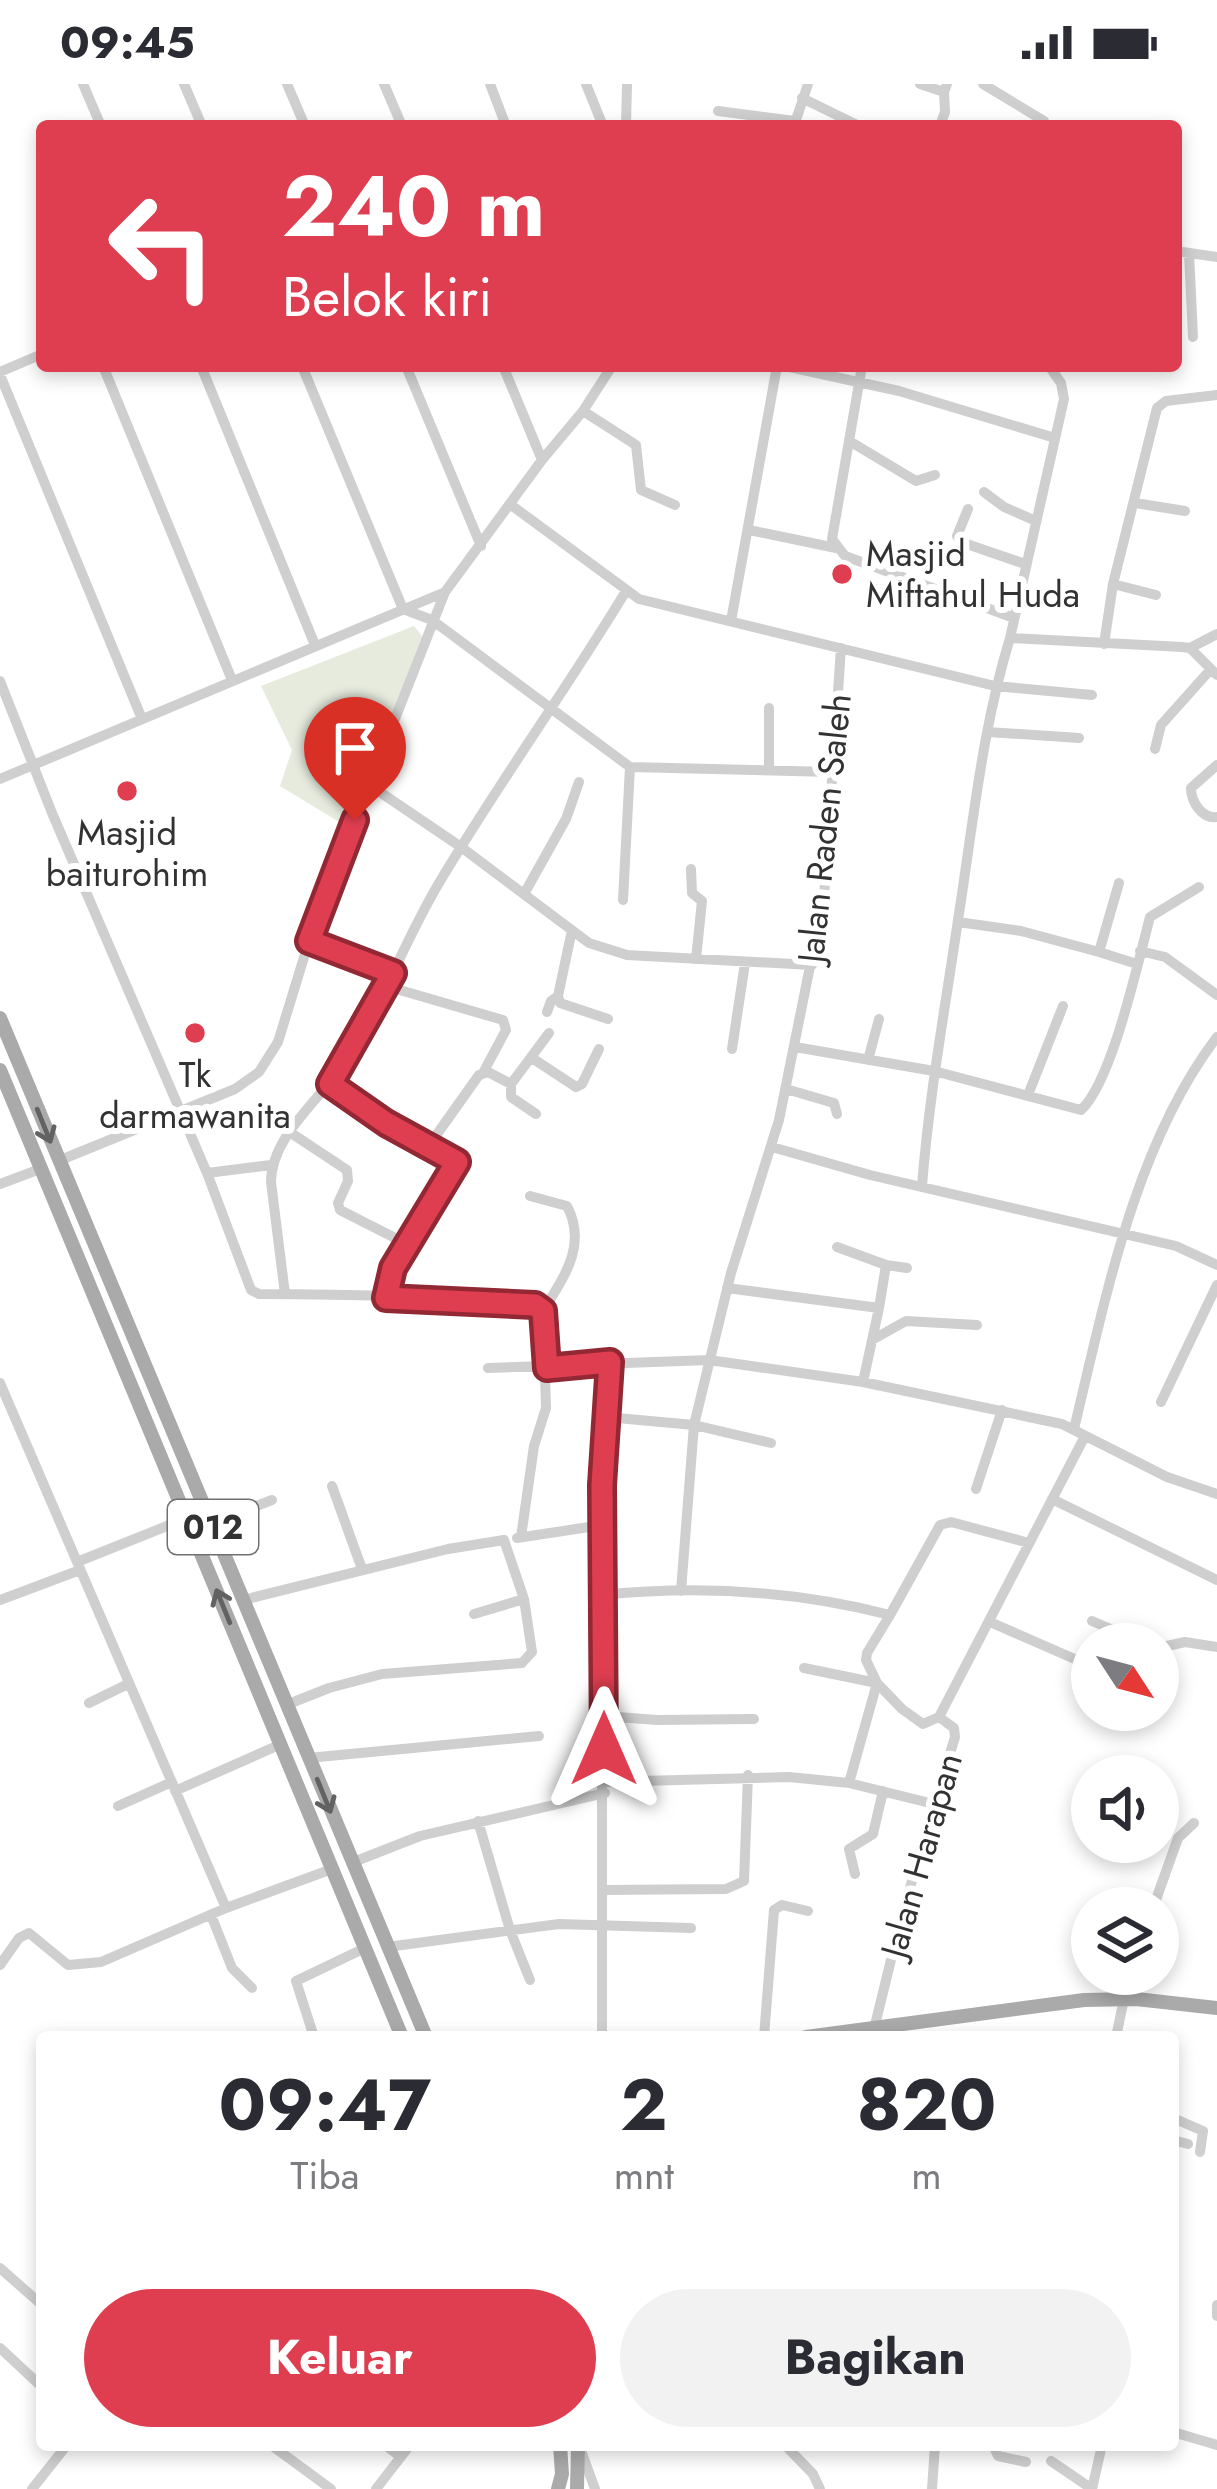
<!DOCTYPE html>
<html lang="id">
<style>
:root{--surface:#fff;--page:#f2f2f3;--text:#2b2b33;--muted:#7c7c81;--accent:#df3e50}
body{margin:0;font-family:Jost,sans-serif;background:var(--page);color:var(--text);height:100vh;display:flex;flex-direction:column;font-size:45px;white-space:nowrap}
*{box-sizing:border-box;margin:0}
p{font-size:39px;color:var(--muted)}
.icon{flex:none;width:66px;height:66px;fill:none;stroke:currentColor;stroke-width:2;stroke-linecap:round;stroke-linejoin:round}
.map{position:relative;flex:1;overflow:hidden}
.sheet{position:absolute;left:36px;top:1947px;width:1143px;height:420px;display:flex;flex-direction:column;background:var(--surface);border-radius:12px;box-shadow:0 6px 18px #0003}
.sheet>*{flex:none}
.hud{position:absolute;left:36px;top:36px;width:1146px;height:252px;border-radius:12px;box-shadow:0 6px 18px #0003;background:#df3e50;color:#fff;overflow:hidden}
.needle{width:78px;rotate:126deg}
.controls{position:absolute;left:1071px;top:1539px;display:grid;gap:24px}
.controls a{display:grid;place-items:center;width:108px;height:108px;border-radius:50%;background:var(--surface);box-shadow:0 6px 18px #0003;font-size:60px}
.pin{position:absolute;display:grid;place-items:center;width:102px;height:102px;color:#fff;margin:-123px -51px;border-radius:50% 50% 50% 0;rotate:-45deg;box-shadow:0 0 12px #0007}
.pin .icon{rotate:45deg}
.me{position:absolute;width:132px;margin:-66px;rotate:0deg;stroke-linejoin:round;filter:drop-shadow(0 0 9px #0008)}
.turn{display:flex;align-items:center;gap:42px;height:252px;padding:0 48px;font-size:54px}
.turn .icon{width:156px;height:156px;stroke-width:2.5}
.turn b{display:block;font-size:84px;line-height:102px}
.eta{display:flex;justify-content:space-evenly;align-items:center;height:204px;text-align:center}
.eta b{font-size:72px;font-weight:700;line-height:84px}
.action{display:flex;gap:24px;margin-top:auto;padding:24px 48px}
.action a{flex:1;height:138px;border-radius:72px;background:var(--accent);color:#fff;font-size:48px;font-weight:700;line-height:138px;text-align:center}
.action a+a{background:var(--page);color:var(--text)}
.status{display:flex;justify-content:space-between;align-items:center;height:84px;padding:0 60px;background:var(--surface);direction:ltr}
.status svg{height:33px;fill:currentColor}
.map>svg:first-child{display:block}
</style>
<div class="status"><b>09:45</b><svg viewBox="0 0 49 12"><path d="M0 12V9h3v3zM5 12V6h3v6zM10 12V3h3v9zM15 12V0h3v12zM26 1h20v11H26zM47 4h2v5h-2z"/></svg></div>
<div class="map">
<svg width="1217" height="2405" viewBox="0 0 1217 2405">
<rect width="100%" height="100%" fill="#fff"/>
<path fill="#e6ebde" d="M414,542L422,552L349,744L280,702L292,666L261,602Z"/>
<g fill="none" stroke-linecap="round" stroke-linejoin="round">
<path stroke="#cfcfcf" stroke-width="10" d="M83,0L101,42
M184,0L202,42
M287,0L305,42
M384,0L402,42
M490,0L506,42
M586,0L603,42
M920,0L944,8L947,0
M983,0L1044,37
M802,14L859,42
M718,27L795,37
M795,39L808,0
M626,42L627,0
M940,42L945,28L944,8
M1176,167L1217,173
M1189,169L1193,253
M103,282L232,596
M201,282L315,561
M302,282L403,525L432,536L630,683L831,688
M406,282L481,462
M503,282L542,376
M785,282L899,307L1055,354
M862,282L832,455L845,472L1014,534
M0,288L42,270
M0,291L142,635
M583,327L636,361L641,406L675,421
M851,358L916,397L935,391
M984,408L1004,423L1036,437
M1135,419L1185,427
M511,421L639,515L995,602L1092,611
M968,425L957,452L961,458L1025,480
M749,446L836,464
M1113,500L1156,511
M731,537L777,282
M1010,554L1064,315L1061,299L1049,282
M1104,560L1113,500L1157,324L1166,317L1217,311
M1190,564L1217,550
M0,597L52,729L207,1089L251,1206L259,1210C299,1210 522,1212 543,1227L546,1324L534,1362L521,1453
M988,648L1079,654
M1155,665L1161,641L1211,585
M1217,681L1191,704C1191,718 1202,735 1217,733
M769,686V624
M0,695L445,508
M368,700L461,763L589,859L627,871L812,881
M691,785L692,809L702,817L696,875
M524,810L566,735L579,698
M623,816L630,683
M958,838L1021,847L1099,868L1119,799
M309,857L393,889
M1140,867L1165,873L1217,911
M1099,868L1137,880
M386,902L503,936L506,946L484,987
M558,912L560,919L608,935
M547,928L551,917L558,912L572,846
M795,963L934,987L1081,1026C1112,998 1138,878 1150,833L1199,803
M732,965L745,879
M532,974L576,1003L582,1000L599,965
M868,976L879,935
M330,1000L386,1039L457,1078L393,1184L386,1215
M511,1000V1013L536,1030
M786,1005L834,1019L837,1030
M1028,1011L1063,922
M291,1049L347,1086L348,1097L338,1119L340,1126L409,1161
M430,1060L479,991L488,988L511,1000L549,949
M772,1063L870,1091L1176,1162L1217,1181
M58,1077L235,1005L259,988L278,958L305,870L341,772L445,508L542,376L583,327L612,282
M207,1089L271,1081
M0,1100L40,1085
M922,1102C929,1012 945,925 958,836C973,741 982,645 1010,554L1182,563L1190,564L1217,591
M530,1112L567,1122C588,1162 563,1194 543,1227
M837,1163L886,1181
M727,1204L879,1224L863,1298
M285,1210L271,1098C271,1052 322,1014 346,977C382,920 405,856 439,799C498,700 566,606 626,507
M879,1224L886,1181L907,1184
M872,1256L906,1237L977,1241
M488,1284L709,1276L863,1298L1062,1340L1167,1393L1217,1410
M0,1299L226,1824
M1161,1318L1217,1201
M606,1333L694,1341L771,1359
M1074,1345C1105,1216 1135,1060 1217,953
M332,1402L362,1485
M976,1405L1002,1326
M1052,1415L1217,1496
M212,1439L272,1416
M517,1454L602,1441
M77,1478L187,1434
M681,1507L694,1341L731,1189L779,1036L824,813L841,564
M603,1511C700,1501 796,1507 890,1531L867,1569L866,1576L877,1599L849,1699
M0,1516L80,1486
M243,1516L448,1465L504,1456L524,1515L474,1530
M890,1531L940,1441L951,1438L1029,1459
M1092,1537L1146,1560
M990,1538L1077,1576L1084,1583L1079,1609L1092,1615
M1158,1564L1185,1558L1217,1563
M804,1584L877,1599L902,1625L923,1640L939,1633
M89,1619L128,1600
M286,1621L329,1604L382,1590L522,1579L532,1568L524,1515
M1122,1626L1124,1627
M604,1632L657,1636L754,1635
M308,1674L539,1652
M604,1698L789,1693L849,1699L934,1720
M175,1707L279,1661
M118,1722L172,1698
M478,1737L510,1846L530,1896
M351,1779L420,1752L605,1709
M855,1790L849,1765L873,1750L883,1707
M602,1806L726,1805L744,1797L748,1691
M1153,1824L1178,1754L1194,1739
M211,1831L232,1884L252,1904
M387,1863L559,1840L691,1844
M0,1881L19,1854L29,1849L68,1881L101,1878L226,1824L332,1785
M1136,1915L1140,1890
M874,1945L903,1827L955,1653L954,1644L939,1633L1085,1352
M314,1953L296,1897L365,1864
M602,1953V1401L610,1278
M764,1953L774,1826L782,1821L808,1827
M1116,1953L1124,1915
M1173,2034L1203,2047L1200,2068
M1173,2056L1188,2060
M0,2184L42,2221
M1217,2221V2232
M0,2264L42,2303
M1173,2348L1217,2361
M271,2361L331,2405
M385,2361L401,2373
M785,2361L813,2390L820,2405
M993,2361L998,2372L1026,2378
M580,2364L595,2405
M1051,2377L1092,2405
M32,2405L67,2361
M376,2405L410,2361
M932,2405L935,2361
M1092,2405L1102,2361"/>
<path stroke="#aaa" stroke-width="14" d="M0,934L426,1953
M0,986L402,1953
M806,1953L1084,1916L1136,1915L1217,1924
M558,2405L562,2390L560,2361
M577,2405L578,2361"/>
</g>
<defs><path id="oneway-shaft" d="M-6 0H5M1.5-3L5.5 0L1.5 3" fill="none" stroke-width="1.6" stroke-linecap="round" stroke-linejoin="round" transform="scale(3)"/></defs>
<g stroke="#626262">
<use href="#oneway-shaft" transform="translate(44 1042) rotate(68)"/>
<use href="#oneway-shaft" transform="translate(223 1522) rotate(-112)"/>
<use href="#oneway-shaft" transform="translate(324 1712) rotate(68)"/>
</g>
<g fill="none" stroke-linecap="round" stroke-linejoin="round">
<g stroke="#912834" stroke-width="30">
<path id="route" d="M355,736L309,857L393,889L330,1000L386,1039L457,1078L393,1184L386,1214L535,1221L543,1227L547,1284L610,1278L602,1401L604,1665"/>
</g>
<use href="#route" stroke="#df3e50" stroke-width="21"/>
</g>
<g fill="#df3e50" stroke="#fff" stroke-width="4.5">
<circle cx="842" cy="490" r="12"/>
<circle cx="127" cy="707" r="12"/>
<circle cx="195" cy="949" r="12"/>
</g>
<g text-anchor="middle" dominant-baseline="central" stroke-width="12" stroke-linejoin="round" paint-order="stroke">
<rect fill="#fff" stroke="#707070" stroke-width="3" x="168" y="1416" width="90" height="54" rx="9"/>
<g font-size="33" font-weight="bold" fill="#323232">
<text x="213" y="1443">012</text>
</g>
<g font-size="36" fill="#323232" stroke="#fff">
<text x="866" y="469" text-anchor="start">Masjid<tspan x="866" dy="41">Miftahul Huda</tspan></text>
<text x="127" y="748">Masjid<tspan x="127" dy="41">baiturohim</tspan></text>
<text x="195" y="990">Tk<tspan x="195" dy="41">darmawanita</tspan></text>
</g>
<g font-size="36" fill="#323232" stroke="#fff">
<text transform="translate(824 744) rotate(-84)">Jalan Raden Saleh</text>
<text transform="translate(921 1771) rotate(-74)">Jalan Harapan</text>
</g>
</g>
</svg>
<div class="controls">
<a><svg class="needle" viewBox="-14 -14 28 28"><path d="M0-13l5 13h-10z" fill="#e53935"/><path d="M0 13l5-13h-10z" fill="#7c7c81"/></svg></a>
<a><svg class="icon" aria-label="sound" viewBox="0 0 24 24"><path d="M4 9h4l5-4v14l-5-4H4zM17 9q2 3 0 6"/></svg></a>
<a><svg class="icon" aria-label="layers" viewBox="0 0 24 24"><path d="M12 4l9 5-9 5-9-5zM3 14l9 5 9-5"/></svg></a>
</div>
<div class="pin" style="left:355px;top:736px;background:#d93025"><svg class="icon" aria-label="arrive" viewBox="0 0 24 24"><path d="M6 21V4h12l-3 4 3 4H6"/></svg></div>
<svg class="me" style="left:604px;top:1665px" viewBox="-20 -20 40 40"><path d="M0-17L14 15 0 8-14 15z" fill="#df3e50" stroke="#fff" stroke-width="4"/></svg>
<div class="hud">
<div class="turn"><svg class="icon" aria-label="left" viewBox="0 0 24 24"><path d="M17 20v-9H6M10 6l-5 5 5 5"/></svg><div><b>240 m</b>Belok kiri</div></div>
</div>
<section class="sheet">
<div class="eta">
<div><b>09:47</b><p>Tiba</p></div>
<div><b>2</b><p>mnt</p></div>
<div><b>820</b><p>m</p></div>
</div>
<div class="action"><a>Keluar</a><a>Bagikan</a></div>
</section>
</div>
